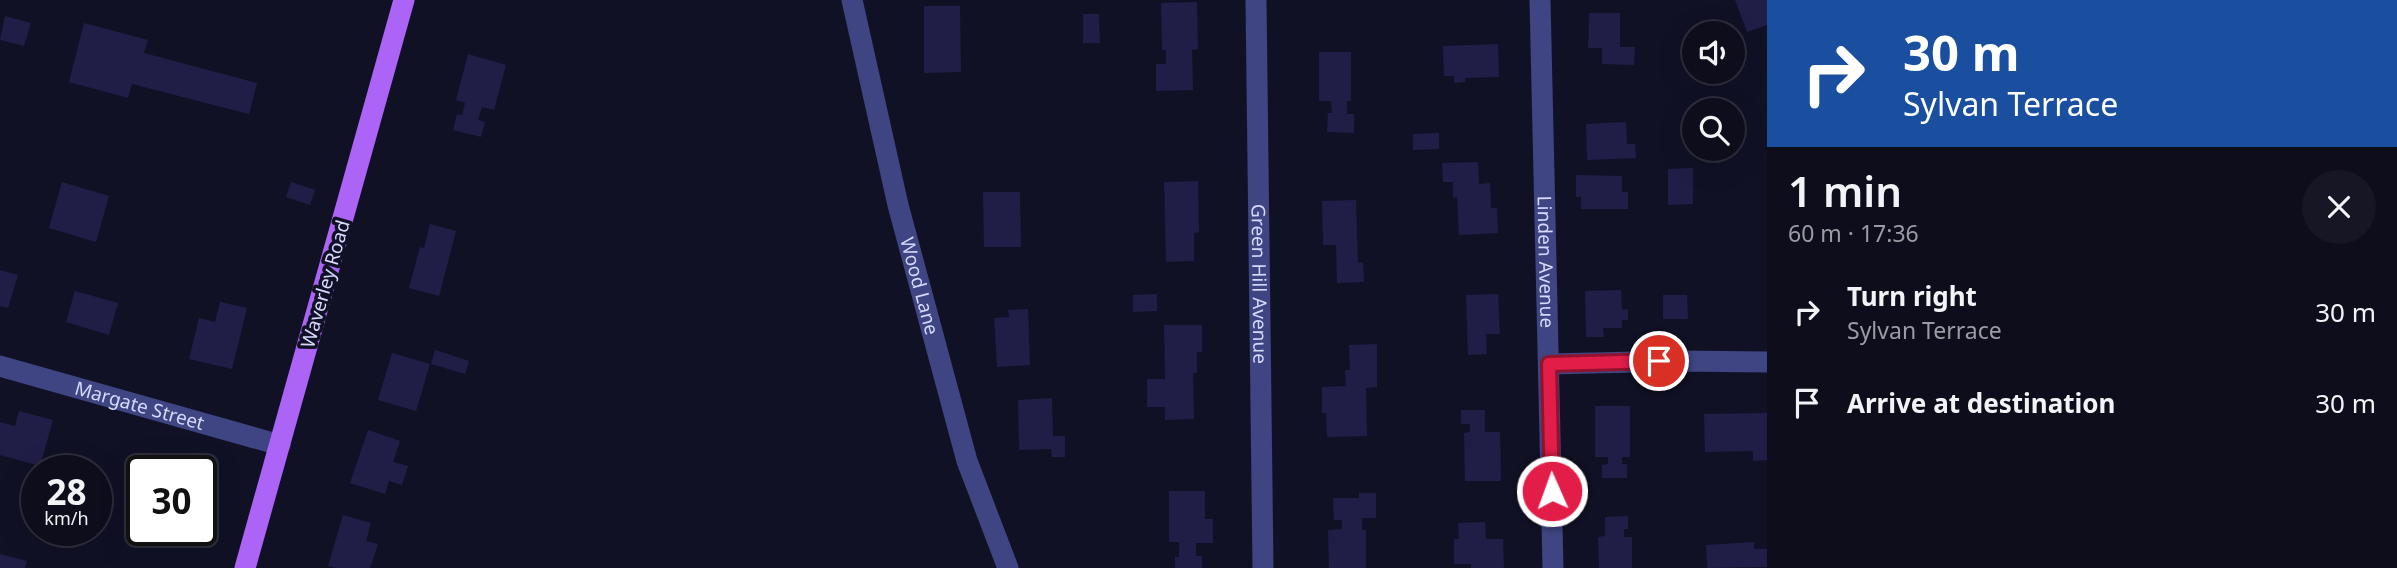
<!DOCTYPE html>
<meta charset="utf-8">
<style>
:root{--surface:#0d0d1c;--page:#161625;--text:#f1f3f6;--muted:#9a9ca3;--line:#2d2d3b}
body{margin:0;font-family:"Noto Sans",sans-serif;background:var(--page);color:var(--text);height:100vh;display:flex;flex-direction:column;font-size:26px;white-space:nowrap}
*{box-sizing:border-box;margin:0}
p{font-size:23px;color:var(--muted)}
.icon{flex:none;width:38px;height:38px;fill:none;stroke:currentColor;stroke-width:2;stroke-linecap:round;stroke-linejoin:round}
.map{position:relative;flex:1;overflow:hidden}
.side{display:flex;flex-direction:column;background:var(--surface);width:630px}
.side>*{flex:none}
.top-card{background:#1a4fa0;color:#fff;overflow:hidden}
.buttons{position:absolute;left:1682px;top:21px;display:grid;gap:14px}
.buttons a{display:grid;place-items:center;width:63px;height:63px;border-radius:50%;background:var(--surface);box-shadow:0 7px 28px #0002,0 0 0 2px var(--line);font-size:35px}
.speed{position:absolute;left:21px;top:455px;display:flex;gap:14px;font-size:35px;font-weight:700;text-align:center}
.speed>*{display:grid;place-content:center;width:91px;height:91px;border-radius:50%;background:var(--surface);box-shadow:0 7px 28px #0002,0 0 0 2px var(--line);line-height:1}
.speed small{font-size:18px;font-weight:400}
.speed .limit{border:4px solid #111;border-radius:10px;background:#fff;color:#111}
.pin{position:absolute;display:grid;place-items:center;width:60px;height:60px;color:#fff;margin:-30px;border:4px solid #fff;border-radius:50%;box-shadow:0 2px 7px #0007}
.me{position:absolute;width:77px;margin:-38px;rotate:358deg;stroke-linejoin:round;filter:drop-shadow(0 0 5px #0008)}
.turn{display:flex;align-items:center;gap:24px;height:147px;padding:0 21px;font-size:32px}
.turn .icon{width:91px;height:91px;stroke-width:2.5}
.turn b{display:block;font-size:49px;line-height:60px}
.round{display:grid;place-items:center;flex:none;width:74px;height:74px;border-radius:37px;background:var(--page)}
.head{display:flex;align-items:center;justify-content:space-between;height:119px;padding:0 21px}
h1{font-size:42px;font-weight:600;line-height:52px}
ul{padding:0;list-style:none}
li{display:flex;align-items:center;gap:21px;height:91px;padding:0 21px}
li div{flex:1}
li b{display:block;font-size:26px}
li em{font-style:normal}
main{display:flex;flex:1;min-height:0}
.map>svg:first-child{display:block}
</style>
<main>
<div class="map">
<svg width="1767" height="568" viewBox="0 0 1767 568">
<rect width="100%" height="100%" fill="#111126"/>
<path fill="#201e46" d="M1735,0H1767V25L1747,32Z
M1197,2L1198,49L1192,50L1193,90L1156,91V64H1166V50H1162L1161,3Z
M924,6H960L961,72L924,73Z
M1589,13H1620V47H1635L1634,65L1602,64V48H1588Z
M1083,14H1099L1100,43H1083Z
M5,16L31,23L24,46L0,40Z
M84,23L148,40L144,53L257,83L249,114L132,84L128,98L69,82Z
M1498,44L1499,77L1465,78V82L1454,83V76H1444L1443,46Z
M1319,52H1351V101H1347V114H1354V133L1327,132L1328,113H1332L1331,101H1319Z
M468,54L506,65L494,110L482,107L478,120L485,122L481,137L453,130L457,114L462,115L465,103L456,100Z
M1626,122L1627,144H1635L1636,158L1587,160L1586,124Z
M1439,133V149L1413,150V134Z
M1478,162L1479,184L1490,183L1491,208H1497L1498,233L1459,235L1457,197L1453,198V182H1443L1442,163Z
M1693,168V204L1668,205V169Z
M1576,175L1622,176V192H1628V209H1581V197H1576Z
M1198,181L1199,232L1194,233V261L1166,262L1164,182Z
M62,182L109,196L96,242L49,228Z
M291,182L315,190L310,205L286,197Z
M983,192H1020L1021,247H984Z
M1356,200L1358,263L1363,262L1364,282L1337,283L1336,245H1323L1322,201Z
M430,224L456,231L439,296L409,288L420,247L424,248Z
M0,270L18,275L8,308L0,306Z
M1621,290L1622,310L1628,309V320H1622V328H1603L1604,337H1586L1585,291Z
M75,291L118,303L109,335L66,322Z
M1157,294V311L1133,312V295Z
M1498,294L1500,334H1486L1487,354L1468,355L1466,295Z
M1663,295H1687L1688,319H1663Z
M220,302L247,308L232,369L189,359L199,318L215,322Z
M1028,309L1030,365L997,367L994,318L1009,317L1008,310Z
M1164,325H1202V352H1197V373H1193L1194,419L1165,420V407H1147V379H1165Z
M1377,344V387L1366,388L1367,436L1327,437L1326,413H1322V387L1346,386L1345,370H1350L1349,345Z
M435,350L469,361L465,374L431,364Z
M392,353L430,364L416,411L378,400Z
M1052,398L1053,436H1065V457H1052L1051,449L1019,450L1018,400Z
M1595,406H1630V457H1622V464H1627V478H1602V465L1608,464V457H1595Z
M1461,410H1485V432H1500L1501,481H1465L1464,433L1470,432V424H1461Z
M19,411L53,420L40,466L0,455V422L15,426Z
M1767,413V460L1753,461V451L1705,452L1704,414Z
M368,430L400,441L393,462L408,466L402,485L389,481L385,494L350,483Z
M1169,491H1205V519H1213V543H1196V556H1202V568H1175V557H1179V542H1169Z
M1359,493H1376V518H1362V530H1366V568H1329L1328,530L1342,529V520H1334L1333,498H1359Z
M343,515L371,523L366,541L378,544L370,568H336L328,566Z
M1628,516V529H1624V537H1632V568H1599L1598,537L1605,536V517Z
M1485,522L1486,539H1503L1504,568H1471V564H1454V539H1459L1458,523Z
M1754,542V549H1767V567L1707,568L1706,545Z
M0,554L27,561L25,568H0Z"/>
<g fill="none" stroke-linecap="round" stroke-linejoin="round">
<g stroke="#3e4582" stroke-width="21">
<path id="s1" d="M852,0L898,205L967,461L1008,568"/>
<path id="s2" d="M1256,0L1263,568"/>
<path id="s3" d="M1540,0L1553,568"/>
<path d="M1549,364L1679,361L1767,362"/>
<path id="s4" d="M0,366L280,445"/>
</g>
<path stroke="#ac64f7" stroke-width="21" d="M245,568L404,0"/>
</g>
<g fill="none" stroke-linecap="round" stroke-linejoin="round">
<g stroke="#92132f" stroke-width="18">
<path id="route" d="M1552,491L1549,364L1659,361"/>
</g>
<use href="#route" stroke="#e11d48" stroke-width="12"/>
</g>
<g text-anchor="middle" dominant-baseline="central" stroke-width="7" stroke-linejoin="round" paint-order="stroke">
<g font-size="19" fill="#d7d8fd" stroke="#111126">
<text stroke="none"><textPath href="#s3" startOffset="262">Linden Avenue</textPath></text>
<text transform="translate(325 284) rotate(-74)">Waverley Road</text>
<text stroke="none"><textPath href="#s2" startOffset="284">Green Hill Avenue</textPath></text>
<text stroke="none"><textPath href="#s1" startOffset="294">Wood Lane</textPath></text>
<text stroke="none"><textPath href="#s4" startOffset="145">Margate Street</textPath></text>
</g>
</g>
</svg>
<div class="buttons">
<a><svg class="icon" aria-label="sound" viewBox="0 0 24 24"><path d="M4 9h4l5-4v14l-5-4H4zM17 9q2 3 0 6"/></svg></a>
<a><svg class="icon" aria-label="search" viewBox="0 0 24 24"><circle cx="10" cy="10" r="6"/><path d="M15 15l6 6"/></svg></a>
</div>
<div class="speed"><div>28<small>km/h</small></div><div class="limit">30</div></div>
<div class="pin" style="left:1659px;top:361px;background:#d93025"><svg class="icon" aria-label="arrive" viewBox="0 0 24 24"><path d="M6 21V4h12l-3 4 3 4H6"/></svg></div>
<svg class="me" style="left:1552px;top:491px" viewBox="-20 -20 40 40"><circle r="17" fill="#e11d48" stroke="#fff" stroke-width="3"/><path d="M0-11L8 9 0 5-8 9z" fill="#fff"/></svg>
</div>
<section class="side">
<div class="top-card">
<div class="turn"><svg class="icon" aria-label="right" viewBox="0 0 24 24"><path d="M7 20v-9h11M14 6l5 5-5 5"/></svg><div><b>30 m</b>Sylvan Terrace</div></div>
</div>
<div class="head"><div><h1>1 min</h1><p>60 m · 17:36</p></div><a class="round"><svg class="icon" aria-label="close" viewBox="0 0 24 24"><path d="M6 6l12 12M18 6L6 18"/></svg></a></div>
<ul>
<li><svg class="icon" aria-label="right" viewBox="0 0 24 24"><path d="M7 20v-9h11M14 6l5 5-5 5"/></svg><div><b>Turn right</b><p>Sylvan Terrace</p></div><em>30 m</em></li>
<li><svg class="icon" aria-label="arrive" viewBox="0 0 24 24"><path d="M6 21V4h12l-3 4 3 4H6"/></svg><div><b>Arrive at destination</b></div><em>30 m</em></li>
</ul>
</section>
</main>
